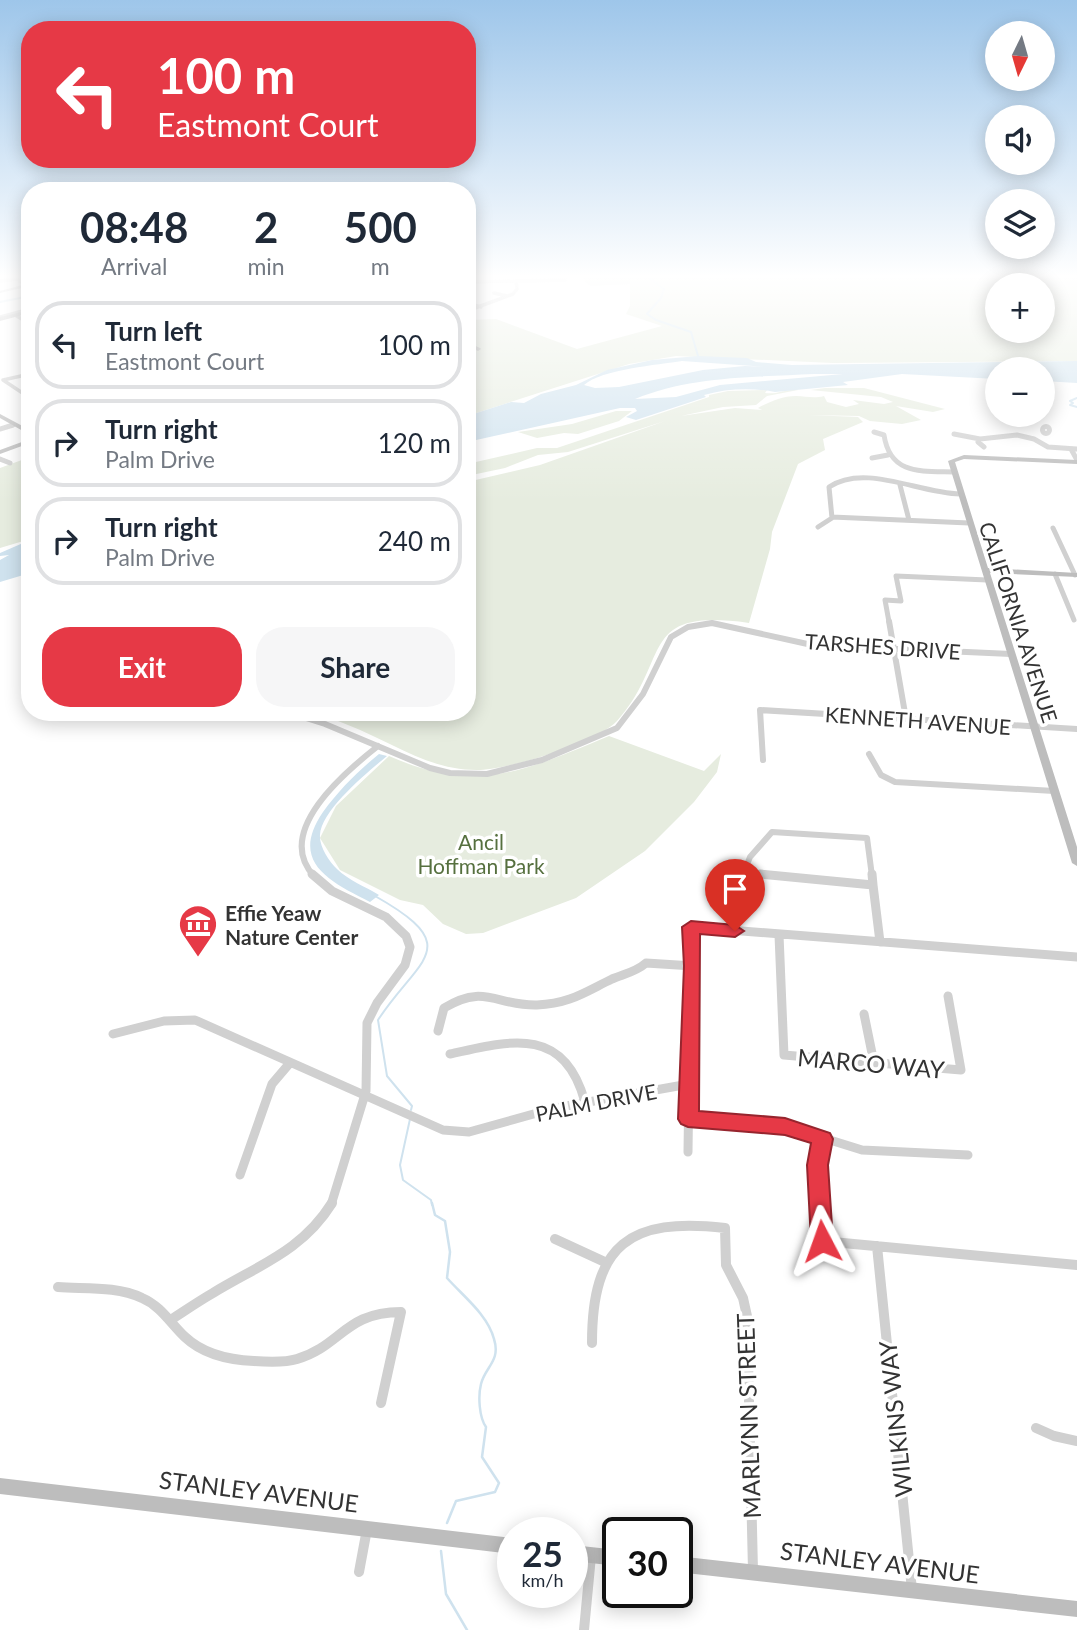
<!DOCTYPE html>
<meta charset="utf-8">
<style>
:root{--surface:#fff;--page:#f6f6f7;--text:#1f2937;--muted:#747a83;--line:#e0e1e3;--accent:#e63946}
body{margin:0;font-family:Lato,sans-serif;background:var(--page);color:var(--text);height:100vh;display:flex;flex-direction:column;font-size:26px;white-space:nowrap}
*{box-sizing:border-box;margin:0}
p{font-size:23px;color:var(--muted)}
.icon{flex:none;width:38px;height:38px;fill:none;stroke:currentColor;stroke-width:2;stroke-linecap:round;stroke-linejoin:round}
.map{position:relative;flex:1;overflow:hidden}
.panel{position:absolute;left:21px;top:182px;width:455px;height:539px;display:flex;flex-direction:column;background:var(--surface);border-radius:28px;box-shadow:0 4px 18px #0003}
.panel>*{flex:none}
.top-card{position:absolute;left:21px;top:21px;width:455px;height:147px;border-radius:28px;box-shadow:0 4px 18px #0003;background:#e63946;color:#fff;overflow:hidden}
.needle{width:46px;rotate:185deg}
.fabs{position:absolute;left:985px;top:21px;display:grid;gap:14px}
.fabs a{display:grid;place-items:center;width:70px;height:70px;border-radius:50%;background:var(--surface);box-shadow:0 4px 18px #0003;font-size:35px}
.speed{position:absolute;left:497px;top:1517px;display:flex;gap:14px;font-size:35px;font-weight:700;text-align:center}
.speed>*{display:grid;place-content:center;width:91px;height:91px;border-radius:50%;background:var(--surface);box-shadow:0 4px 18px #0003;line-height:1}
.speed small{font-size:18px;font-weight:400}
.speed .limit{border:4px solid #111;border-radius:10px;background:#fff;color:#111}
.pin{position:absolute;display:grid;place-items:center;width:60px;height:60px;color:#fff;margin:-72px -30px;border-radius:50% 50% 50% 0;rotate:-45deg;box-shadow:0 0 7px #0007}
.pin .icon{rotate:45deg}
.me{position:absolute;width:77px;margin:-38px;rotate:356deg;stroke-linejoin:round;filter:drop-shadow(0 0 5px #0008)}
.turn{display:flex;align-items:center;gap:24px;height:147px;padding:0 21px;font-size:32px}
.turn .icon{width:91px;height:91px;stroke-width:2.5}
.turn b{display:block;font-size:49px;line-height:60px}
.eta{display:flex;justify-content:space-evenly;align-items:center;height:119px;text-align:center}
.eta b{font-size:42px;font-weight:700;line-height:49px}
.cta{display:flex;gap:14px;margin-top:auto;padding:14px 21px}
.cta a{flex:1;height:80px;border-radius:28px;background:var(--accent);color:#fff;font-size:28px;font-weight:700;line-height:80px;text-align:center}
.cta a+a{background:var(--page);color:var(--text)}
ul{padding:0;list-style:none}
li{display:flex;align-items:center;gap:21px;height:88px;margin:0 14px 10px;padding:0 7px;border:4px solid var(--line);border-radius:28px}
li div{flex:1}
li b{display:block;font-size:26px}
li em{font-style:normal}
.map>svg:first-child{display:block}
</style>
<div class="map">
<svg width="1077" height="1630" viewBox="0 0 1077 1630">
<rect width="100%" height="100%" fill="#fff"/>
<path fill="#e6ecdf" fill-rule="evenodd" d="M583,274H1077V361L833,363L676,356L629,364L467,416V320L496,319L577,349L662,326L626,314L630,306V284L591,286L585,282ZM998,285H1043V331H998Z
M825,388H864L945,409L933,412L896,406L921,420L902,424L870,421L859,416L809,415L858,417L863,422L823,439L825,450L798,464L772,532L770,549L749,623C636,607 672,660 617,721C596,743 508,770 477,770C428,770 392,742 348,725C335,719 321,716 307,712H467V482L540,465L665,421L568,452L538,455L505,468L467,476V464L537,448H557L709,397V395L728,391L767,390L765,393C777,395 787,388 798,390L767,396L756,405L723,407L681,416L735,408L762,410L758,408C769,402 782,396 796,396C806,396 813,399 824,396L827,402L846,407L859,404L853,400L884,404L893,402L881,397L811,390Z
M616,411H632L619,421L578,434L564,433L537,438L518,432L572,424Z
M30,457V539L0,548V468Z
M609,736L704,771L721,754L717,772L694,802L645,851L576,898L483,933L466,934L443,924L423,905L400,900L340,870L320,838L336,806L389,756C477,795 527,770 609,736Z"/>
<path fill="#cfe2ee" fill-rule="evenodd" d="M698,356L747,358L756,362L792,365L1077,361V383L1043,381V369H998L997,379L902,374L843,382L848,385L775,392C754,388 728,388 704,395L706,397L636,420L626,417L637,411L635,408H620L467,442V416L511,402L524,403L541,394L576,385L607,370L652,360ZM682,361L767,367L745,366L703,370L619,387L595,388L584,385C602,369 658,365 682,361ZM814,374H843L720,385L676,397L635,399C690,376 755,377 814,374Z
M30,540V573L0,582V560L9,555L0,556V553Z
M379,754L387,756C369,771 321,810 320,835C319,846 329,862 337,869C348,880 366,887 379,895L370,902C329,881 289,862 323,812C339,790 358,771 379,754Z"/>
<g fill="none" stroke-linecap="round" stroke-linejoin="round">
<path stroke="#cfe2ee" stroke-width="2" d="M643,274L664,289L661,298L647,314L656,320L691,332L698,356
M0,302L30,296
M1077,398L1070,401L1073,403L1070,405L1077,407
M375,896C467,948 418,958 378,1020L387,1076L412,1106L411,1110
M410,1119L400,1165L403,1180L431,1200L432,1205"/>
<path stroke="#cfe2ee" stroke-width="2.5" d="M432,1203L435,1215L445,1221L450,1252L447,1278C463,1296 488,1315 494,1339C501,1361 485,1367 481,1384C478,1396 479,1417 486,1427L482,1457L499,1483L495,1492L456,1501L447,1523
M441,1551L446,1594L467,1630"/>
<path stroke="#d0d0d0" stroke-width="3.5" d="M11,274L26,286
M0,281L16,279
M467,282L565,280L564,274
M494,293L507,296
M467,303L481,307
M467,311L513,294L517,289L516,281
M15,315L30,324
M0,317L30,309
M30,374L3,380L30,398
M9,426L13,425"/>
<path stroke="#d0d0d0" stroke-width="5" d="M1042.5 430a3.5 3.5 0 1 1 7 0a3.5 3.5 0 1 1-7 0Z
M0,429L13,425
M874,432L884,435C890,475 921,471 954,472
M954,434L980,439L978,442L984,447
M980,439L1017,435L1034,439L1048,447L1077,449
M1071,449L1077,460
M872,458L888,455
M0,459L10,463
M900,485L909,520
M832,517L969,523
M818,527L832,518L829,487C865,463 918,493 960,494
M1053,528L1075,575
M1055,574L1074,620
M889,622L885,600L901,601L896,576L987,580"/>
<path stroke="#d0d0d0" stroke-width="6" d="M889,621L906,719
M287,712L325,724L430,768L450,773L487,774L542,760L617,728L643,694L671,637L688,627L712,623L812,645L1011,654
M869,754L881,775L895,782L1054,791
M763,760L760,710L1077,729
M314,876C273,832 345,772 378,746
M772,876L744,872L750,857L772,832L867,838L872,876"/>
<path stroke="#d0d0d0" stroke-width="9" d="M312,874L332,891L386,917L406,936L410,947L405,965L377,1003L367,1023L366,1091L331,1205
M760,874L873,885
M872,874L873,885
M873,885L880,942
M779,935L784,1055L961,1070L948,996
M864,1014L874,1063
M438,1031L444,1008C485,983 496,1006 537,1005C569,1004 585,992 612,979C624,974 636,972 646,963L693,966
M113,1034L164,1021L195,1020L443,1130L469,1132L555,1108L689,1084
M450,1054C512,1040 564,1026 585,1102
M688,1119L785,1126L862,1150L968,1155
M688,1152L691,927L1077,957
M240,1175L272,1084L289,1064
M820,1205L817,1165L823,1139"/>
<path stroke="#d0d0d0" stroke-width="10" d="M820,1203L822,1241L1077,1265
M555,1239L607,1263
M877,1246L912,1590
M58,1287C85,1289 117,1286 142,1298C161,1306 171,1324 185,1337C204,1355 230,1360 254,1361C268,1362 284,1363 297,1359C341,1346 345,1312 401,1312L381,1403
M172,1319C186,1310 199,1301 213,1293C259,1265 302,1251 332,1203
M592,1343C592,1244 630,1217 725,1228L726,1265L743,1298L747,1316L753,1571
M1036,1428L1054,1436L1077,1441
M359,1572L367,1529
M584,1630L591,1556"/>
<path fill="#bdbdbd" fill-rule="evenodd" d="M30,283V286L0,293V291Z
M30,310V313L0,321V317Z
M467,342L480,348L481,349L478,351L467,346Z
M0,414L30,430V435L0,418Z
M30,439V443L0,454V450Z
M964,455L1077,460V464L964,459L955,462L988,568L1077,573V577L990,573L1077,847V866L1072,863L948,461Z
M0,1478L513,1538V1554L0,1494Z
M572,1545L618,1550V1566L572,1561Z
M677,1556L1077,1601V1617L677,1572Z"/>
</g>
<linearGradient id="sky" x2="0" y2="1"><stop stop-color="#9ec6ea"/><stop offset="0.55" stop-color="#fff"/><stop offset="1" stop-color="#fff" stop-opacity="0"/></linearGradient>
<rect width="1077" height="502" fill="url(#sky)"/>
<path fill="#e63946" stroke="#96252e" stroke-width="2" d="M691,921L735,925L744,931L735,937L700,934L699,1111L785,1118L830,1133L833,1139L828,1165L833,1241L830,1248L822,1251L814,1248L811,1241L807,1165L811,1143L785,1135L688,1127L681,1124L678,1119L684,966L682,927Z"/>
<defs>
<g id="museum-pin" transform="scale(2.0125)"><path d="M0 17L-7.5 6A9.5 9.5 0 1 1 7.5 6Z" fill="#e63946" stroke="#fff"/><path d="M0-6L6-3V-2H-6V-3ZM-5-1h2V3h-2ZM-1-1h2V3h-2ZM3-1h2V3H3ZM-6 4H6V6H-6Z" fill="#fff"/></g>
</defs>
<g fill-rule="evenodd">
<use href="#museum-pin" x="198" y="924"/>
</g>
<g text-anchor="middle" dominant-baseline="central" stroke-width="7" stroke-linejoin="round" paint-order="stroke">
<g font-size="21" fill="#333" stroke="#fff">
<text transform="translate(1019 622) rotate(72)">CALIFORNIA AVENUE</text>
<text transform="translate(883 646) rotate(4)">TARSHES DRIVE</text>
<text transform="translate(918 720) rotate(4)">KENNETH AVENUE</text>
<text transform="translate(596 1102) rotate(-11)">PALM DRIVE</text>
</g>
<g font-size="21" fill="#56703f" stroke="#fff">
<text x="481" y="841">Ancil<tspan x="481" dy="24">Hoffman Park</tspan></text>
</g>
<g font-size="21" font-weight="bold" fill="#333" stroke="#fff" text-anchor="start">
<text x="225" y="912">Effie Yeaw<tspan x="225" dy="24">Nature Center</tspan></text>
</g>
<g font-size="24" fill="#333" stroke="#fff">
<text transform="translate(871 1063) rotate(5)">MARCO WAY</text>
<text transform="translate(748 1416) rotate(-92)">MARLYNN STREET</text>
<text transform="translate(895 1419) rotate(-96)">WILKINS WAY</text>
<text transform="translate(259 1491) rotate(7)">STANLEY AVENUE</text>
<text transform="translate(880 1562) rotate(7)">STANLEY AVENUE</text>
</g>
</g>
</svg>
<div class="fabs">
<a><svg class="needle" viewBox="-14 -14 28 28"><path d="M0-13l5 13h-10z" fill="#e53935"/><path d="M0 13l5-13h-10z" fill="#747a83"/></svg></a>
<a><svg class="icon" aria-label="sound" viewBox="0 0 24 24"><path d="M4 9h4l5-4v14l-5-4H4zM17 9q2 3 0 6"/></svg></a>
<a><svg class="icon" aria-label="layers" viewBox="0 0 24 24"><path d="M12 4l9 5-9 5-9-5zM3 14l9 5 9-5"/></svg></a>
<a>+</a>
<a>−</a>
</div>
<div class="speed"><div>25<small>km/h</small></div><div class="limit">30</div></div>
<div class="pin" style="left:735px;top:931px;background:#d93025"><svg class="icon" aria-label="arrive" viewBox="0 0 24 24"><path d="M6 21V4h12l-3 4 3 4H6"/></svg></div>
<svg class="me" style="left:822px;top:1241px" viewBox="-20 -20 40 40"><path d="M0-17L14 15 0 8-14 15z" fill="#e63946" stroke="#fff" stroke-width="4"/></svg>
<div class="top-card">
<div class="turn"><svg class="icon" aria-label="left" viewBox="0 0 24 24"><path d="M17 20v-9H6M10 6l-5 5 5 5"/></svg><div><b>100 m</b>Eastmont Court</div></div>
</div>
<section class="panel">
<div class="eta">
<div><b>08:48</b><p>Arrival</p></div>
<div><b>2</b><p>min</p></div>
<div><b>500</b><p>m</p></div>
</div>
<ul>
<li><svg class="icon" aria-label="left" viewBox="0 0 24 24"><path d="M17 20v-9H6M10 6l-5 5 5 5"/></svg><div><b>Turn left</b><p>Eastmont Court</p></div><em>100 m</em></li>
<li><svg class="icon" aria-label="right" viewBox="0 0 24 24"><path d="M7 20v-9h11M14 6l5 5-5 5"/></svg><div><b>Turn right</b><p>Palm Drive</p></div><em>120 m</em></li>
<li><svg class="icon" aria-label="right" viewBox="0 0 24 24"><path d="M7 20v-9h11M14 6l5 5-5 5"/></svg><div><b>Turn right</b><p>Palm Drive</p></div><em>240 m</em></li>
</ul>
<div class="cta"><a>Exit</a><a>Share</a></div>
</section>
</div>
